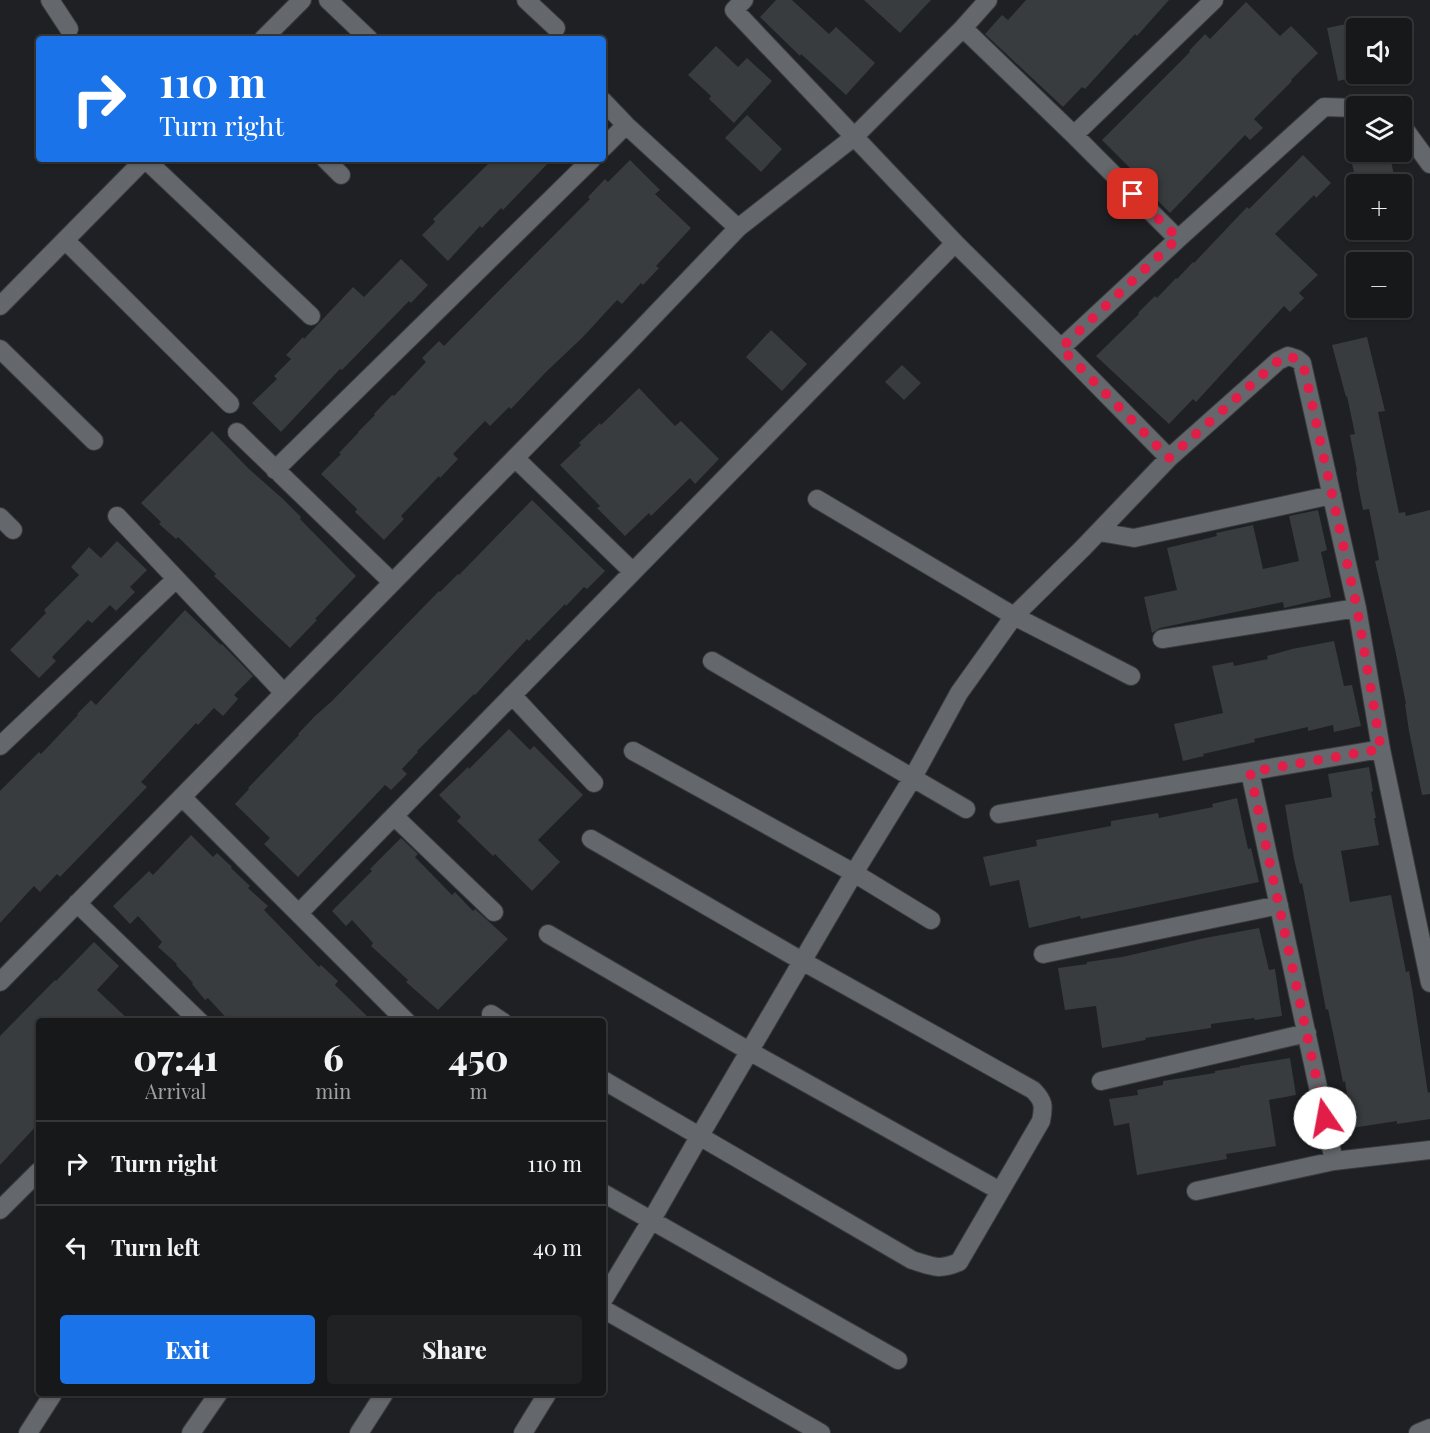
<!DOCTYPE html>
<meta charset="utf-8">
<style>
:root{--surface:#16181a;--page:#1f2123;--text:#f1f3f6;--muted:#9ea0a2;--line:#353739;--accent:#1a73e8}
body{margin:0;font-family:"Playfair Display",serif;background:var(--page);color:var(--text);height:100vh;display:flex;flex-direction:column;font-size:22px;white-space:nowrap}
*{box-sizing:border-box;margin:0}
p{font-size:20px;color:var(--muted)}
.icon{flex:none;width:33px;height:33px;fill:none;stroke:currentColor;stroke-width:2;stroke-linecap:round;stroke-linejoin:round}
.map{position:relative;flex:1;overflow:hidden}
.sheet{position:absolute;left:36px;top:1018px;width:570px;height:378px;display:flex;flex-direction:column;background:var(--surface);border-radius:6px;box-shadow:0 2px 4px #0004,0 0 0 2px var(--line)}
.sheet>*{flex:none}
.guide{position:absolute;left:36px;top:36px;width:570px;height:126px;border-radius:6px;box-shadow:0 2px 4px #0004,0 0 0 2px var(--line);background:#1a73e8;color:#fff;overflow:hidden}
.tools{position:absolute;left:1346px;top:18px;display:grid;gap:12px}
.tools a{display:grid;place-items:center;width:66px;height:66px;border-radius:6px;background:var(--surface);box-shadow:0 2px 4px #0004,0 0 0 2px var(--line);font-size:30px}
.pin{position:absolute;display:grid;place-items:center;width:51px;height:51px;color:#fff;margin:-26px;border-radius:12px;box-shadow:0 3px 9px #0006}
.me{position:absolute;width:66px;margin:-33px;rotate:348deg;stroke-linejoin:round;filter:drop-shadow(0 0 4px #0008)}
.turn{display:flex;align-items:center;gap:21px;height:126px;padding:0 24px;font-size:27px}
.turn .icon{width:78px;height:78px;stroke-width:2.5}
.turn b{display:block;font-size:42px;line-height:51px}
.eta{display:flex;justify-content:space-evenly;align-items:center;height:102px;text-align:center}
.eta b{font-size:36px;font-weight:800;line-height:42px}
.cta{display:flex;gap:12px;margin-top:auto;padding:12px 24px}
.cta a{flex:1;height:69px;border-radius:6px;background:var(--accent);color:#fff;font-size:24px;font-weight:800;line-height:69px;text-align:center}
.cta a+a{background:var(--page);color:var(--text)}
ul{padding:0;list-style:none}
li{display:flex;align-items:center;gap:18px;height:84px;padding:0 24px;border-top:2px solid var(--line)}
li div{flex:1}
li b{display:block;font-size:22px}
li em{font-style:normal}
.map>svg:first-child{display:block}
</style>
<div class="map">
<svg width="1430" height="1433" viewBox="0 0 1430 1433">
<rect width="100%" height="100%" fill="#1e2023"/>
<path fill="#383c3e" d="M776,0H792L829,34L836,27L875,63L846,95L801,54L800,56L760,17Z
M864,0H931L900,33Z
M1026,0H1169L1137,36L1135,34L1085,89L1082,87L1063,107L985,34L1002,15L1008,20Z
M1246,2L1280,36L1291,26L1318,53L1291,80L1292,81L1254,119L1263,128L1250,140L1245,135L1170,213L1145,188L1147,185L1102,140L1190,52L1189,51L1205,34L1210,39Z
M1356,22V77L1338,81L1327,28Z
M716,46L738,67L747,58L772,81L734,123L709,99L711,96L688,75Z
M747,115L782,149L761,172L725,138Z
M1349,152H1389L1396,184H1357Z
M1303,155L1331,183L1316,198L1314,195L1275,234L1318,275L1299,293L1304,298L1290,312L1284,306L1196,402L1193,399L1169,424L1096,356L1139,314L1138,313L1155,296L1157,298L1176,278L1177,279L1193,262L1194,263L1247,207L1249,209Z
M493,159H552L503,210L501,208L482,228L480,226L448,261L422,235L435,222L433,219Z
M630,160L660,190L655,194L691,228L656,266L659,268L643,285L641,283L622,304L617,300L583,337L546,372L511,409L509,407L490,426L485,421L453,454L458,459L440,478L439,476L401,516L404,519L384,540L355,512L357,509L321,474L341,454L339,453L358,433V432L375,415L374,414L392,395L394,396L426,362L422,358L439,341L444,346L590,199L588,197L605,179L608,182Z
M401,259L428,285L411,303L409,301L342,370L340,369L281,432L252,403L277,379L274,376L291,359L286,355L303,337L304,339L353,287L364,297Z
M771,330L807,364L782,391L746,357Z
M1367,337L1385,411L1378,412L1399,513L1405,512L1406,516L1430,510V794L1422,795L1409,731L1405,704H1406L1396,654L1375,561L1379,560L1376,543L1369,509L1363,510L1359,490L1356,472L1357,471L1350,435L1355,434L1347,396L1346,397L1332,345Z
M902,365L921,383L904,400L885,382Z
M639,388L675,426L681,421L719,459L695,484L690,478L651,516L649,513L625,536L597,508L600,506L560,465L581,445L579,443L600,423L601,425Z
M212,431L249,469L283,499L301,517L300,519L356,576L315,619L317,620L290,648L214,576L216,574L178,537L176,539L159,524L161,522L141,503Z
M532,500L605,571L587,589L584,587L566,606L565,604L529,641L527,639L475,695L474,694L417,751L418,752L402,769L407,774L391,790L385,785L298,877L264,844L270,838L235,804L249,789L248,788L299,735L298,734L315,716L332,701L439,591L440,592L458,574L459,575Z
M1318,510L1327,550L1321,552L1331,597L1284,608L1283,602L1160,628L1152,633L1144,597L1177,590L1167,548L1217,536L1216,533L1253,525L1263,569L1299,561L1289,516Z
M117,541L147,570L130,587L135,592L116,611L110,605L92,623L88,620L52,657L56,661L39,678L10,650L46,613L44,610L79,575L71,567L89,547L101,558Z
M185,610L221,645L222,644L253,676L234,695L238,699L223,716L214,708L198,725L196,723L141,782L147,787L60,877L57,874L40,892L34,886L0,923V791L39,752L41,754L78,715L77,714L91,700L96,705Z
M1334,641L1344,686L1352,685L1361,726L1334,732L1333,725L1308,731V727L1254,739L1255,742L1203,754L1204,756L1183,761L1174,724L1223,713L1212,666L1233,662L1234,666L1268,659L1267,656L1292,649Z
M509,729L530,750L534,746L583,795L538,840L560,862L532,891L495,854L493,856L457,821L461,817L439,795L468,767L469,769Z
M1369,767L1373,791L1371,792L1376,818H1374L1379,845L1341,851L1350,902L1391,895L1406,972L1409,971L1413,994L1428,1093L1430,1092V1119L1397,1124V1121L1352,1128L1345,1081L1343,1082L1328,1009L1326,1010L1302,883L1300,884L1294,859L1285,805L1332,797L1328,774Z
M1237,798L1248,849L1251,848L1259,882L1081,919L1080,916L1029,928L1019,880L990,886L983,857L1037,846L1036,840L1111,826V821L1158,813L1159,818L1213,807L1212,804Z
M191,835L213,857L217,853L232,867L231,868L250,886L248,888L268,906L264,910L319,967L321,965L338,981L335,985L373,1022H230L208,998L205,1000L192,984L193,983L176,965L177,964L158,947L162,942L138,916L130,924L113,906L149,871L153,875Z
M401,838L418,854L415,857L452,895L455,892L473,911L475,909L508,939L438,1010L406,982L408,980L371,946L373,943L352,920L346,926L332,911L372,871L370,869Z
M1259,928L1269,970L1275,969L1282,1016L1255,1020L1254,1018L1211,1024V1028L1145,1038L1146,1040L1102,1048L1096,1006L1065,1010L1058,968L1087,964V962L1122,957L1205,938Z
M94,942L119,966L97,990L131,1022H39V1123L0,1165V1036L55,980L56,981Z
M1290,1058L1296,1095L1269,1100L1276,1146L1226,1154L1227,1159L1137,1175L1129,1123L1114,1126L1109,1099L1138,1095L1137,1090L1163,1085V1081L1215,1073V1071L1240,1067V1066Z"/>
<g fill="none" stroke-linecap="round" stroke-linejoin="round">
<g stroke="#383a3c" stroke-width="20">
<path id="minor" d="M50,0L69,29
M328,0L369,39
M526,0L556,28
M744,0L734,10L955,243L1061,348L1169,458L1278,361L1288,356L1297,359L1302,363L1357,608L1381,749L1430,983
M963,28L1074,135L1178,239
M263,39L302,0
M603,101L626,125
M1401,128L1406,131L1430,164
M1074,135L1214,0
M603,148L626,125L738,228
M145,159L311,316
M325,159L341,175
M65,240L230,404
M0,306L145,159
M1061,348L1178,239L1324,107L1356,108
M0,349L94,441
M237,432L392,582
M515,458L633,572
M275,470L592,159
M817,499L1014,616L1131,676
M117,516L284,693
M0,517L13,530
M1099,532L1134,538L1332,495
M1162,639L1357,608
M712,661L966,809
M512,695L594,783
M0,746L176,579
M633,751L854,873L931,920
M1250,772L1334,1161
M182,797L407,1022
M999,814L1381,749
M394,816L494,912
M591,839L802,961L1033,1090C1044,1101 1044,1106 1041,1121L959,1262C938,1271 932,1266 912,1260L603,1080
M77,903L200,1022
M299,913L955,243
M548,934L749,1051L1000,1191
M1043,954L1279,905
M0,982L625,346L738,228L854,137L963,28L988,0
M491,1014L503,1022
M1101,1081L1307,1033
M1196,1191L1334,1161L1430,1150
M603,1193L898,1360
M0,1210L39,1171
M603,1300L651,1221L699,1137L854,873L912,779L959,693L1014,616L1083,548L1169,458
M603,1309L821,1433
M28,1433L53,1394
M191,1433L218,1394
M359,1433L384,1394
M523,1433L547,1394
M1418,1433L1430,1428"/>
</g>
<use href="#minor" stroke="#64676b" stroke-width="18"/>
</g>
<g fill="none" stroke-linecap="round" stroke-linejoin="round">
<path stroke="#e11d48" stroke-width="10" stroke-dasharray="0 18" d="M1133,194L1178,238L1061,348L1169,458L1278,361L1288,356C1298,359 1302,362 1305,372L1357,608L1381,749L1250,772L1325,1118"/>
</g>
</svg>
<div class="tools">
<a><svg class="icon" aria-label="sound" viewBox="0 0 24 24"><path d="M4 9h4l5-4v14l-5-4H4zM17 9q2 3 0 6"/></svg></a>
<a><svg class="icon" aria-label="layers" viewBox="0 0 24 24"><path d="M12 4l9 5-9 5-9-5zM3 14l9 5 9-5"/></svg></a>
<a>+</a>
<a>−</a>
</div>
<div class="pin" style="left:1133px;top:194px;background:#d93025"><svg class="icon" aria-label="arrive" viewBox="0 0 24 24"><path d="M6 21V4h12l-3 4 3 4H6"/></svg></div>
<svg class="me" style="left:1325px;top:1118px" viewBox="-20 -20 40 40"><circle r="19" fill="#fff"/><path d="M0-13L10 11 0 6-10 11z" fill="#e11d48"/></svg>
<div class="guide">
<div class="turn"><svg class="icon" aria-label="right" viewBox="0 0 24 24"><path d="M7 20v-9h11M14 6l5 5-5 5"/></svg><div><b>110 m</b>Turn right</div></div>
</div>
<section class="sheet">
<div class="eta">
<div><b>07:41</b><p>Arrival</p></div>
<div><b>6</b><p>min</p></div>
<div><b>450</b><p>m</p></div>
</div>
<ul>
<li><svg class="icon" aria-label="right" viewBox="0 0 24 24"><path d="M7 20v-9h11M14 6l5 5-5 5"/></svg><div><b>Turn right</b></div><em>110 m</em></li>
<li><svg class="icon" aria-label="left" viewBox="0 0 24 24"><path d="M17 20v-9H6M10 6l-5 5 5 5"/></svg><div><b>Turn left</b></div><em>40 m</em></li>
</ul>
<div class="cta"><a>Exit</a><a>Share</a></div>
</section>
</div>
